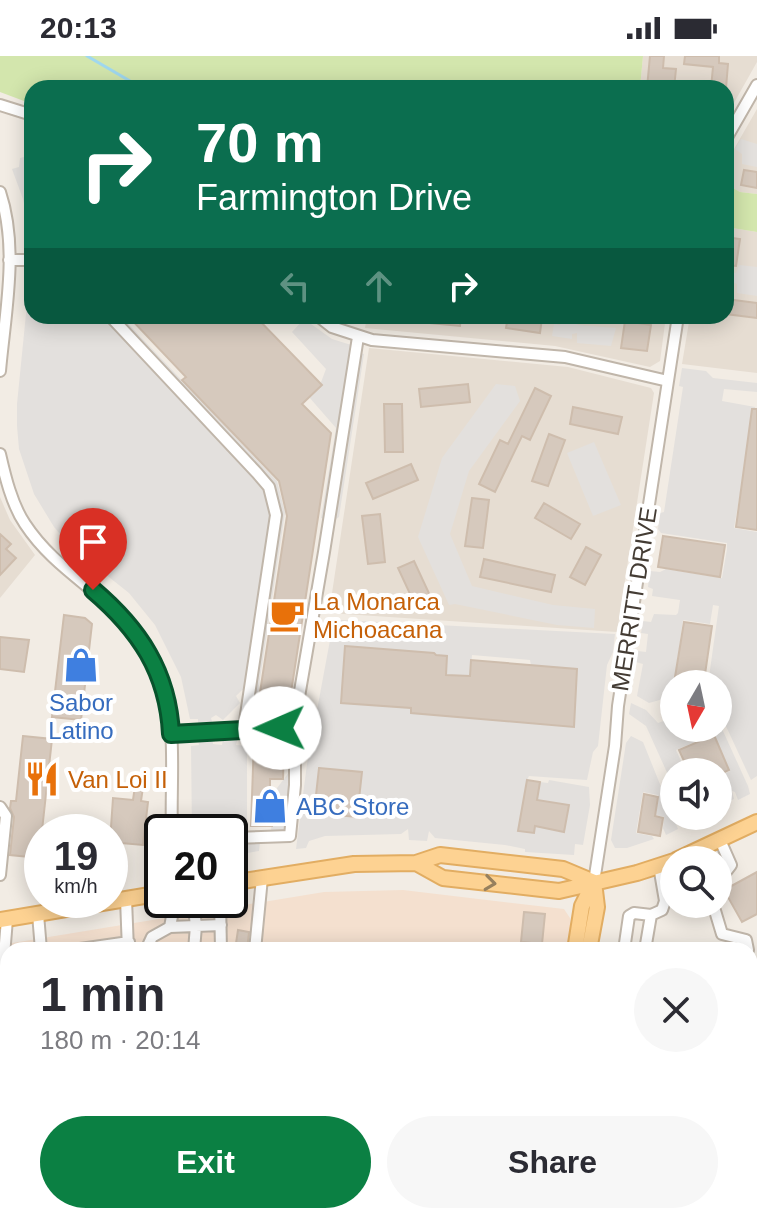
<!DOCTYPE html>
<meta charset="utf-8">
<style>
:root{--surface:#fff;--page:#f7f7f7;--text:#2b2b33;--muted:#7c7c81;--accent:#0b8043}
body{margin:0;font-family:Arial,sans-serif;background:var(--page);color:var(--text);height:100vh;display:flex;flex-direction:column;font-size:30px;white-space:nowrap}
*{box-sizing:border-box;margin:0}
p{font-size:26px;color:var(--muted)}
.icon{flex:none;width:44px;height:44px;fill:none;stroke:currentColor;stroke-width:2;stroke-linecap:round;stroke-linejoin:round}
.map{position:relative;flex:1;overflow:hidden}
.details{position:absolute;left:0px;top:886px;width:758px;height:282px;display:flex;flex-direction:column;background:var(--surface);border-radius:24px 24px 0 0;box-shadow:0 4px 20px #0003}
.details>*{flex:none}
.top-card{position:absolute;left:24px;top:24px;width:710px;height:244px;border-radius:24px;box-shadow:0 4px 20px #0003;background:#0b6e4f;color:#fff;overflow:hidden}
.needle{width:52px;rotate:189deg}
.tools{position:absolute;left:660px;top:614px;display:grid;gap:16px}
.tools a{display:grid;place-items:center;width:72px;height:72px;border-radius:50%;background:var(--surface);box-shadow:0 4px 20px #0003;font-size:40px}
.speed{position:absolute;left:24px;top:758px;display:flex;gap:16px;font-size:40px;font-weight:700;text-align:center}
.speed>*{display:grid;place-content:center;width:104px;height:104px;border-radius:50%;background:var(--surface);box-shadow:0 4px 20px #0003;line-height:1}
.speed small{font-size:20px;font-weight:400}
.speed .limit{border:4px solid #111;border-radius:12px;background:#fff;color:#111}
.pin{position:absolute;display:grid;place-items:center;width:68px;height:68px;color:#fff;margin:-82px -34px;border-radius:50% 50% 50% 0;rotate:-45deg;box-shadow:0 0 8px #0007}
.pin .icon{rotate:45deg}
.me{position:absolute;width:88px;margin:-44px;rotate:269deg;stroke-linejoin:round;filter:drop-shadow(0 0 6px #0008)}
.turn{display:flex;align-items:center;gap:28px;height:168px;padding:0 40px;font-size:36px}
.turn .icon{width:104px;height:104px;stroke-width:2.5}
.turn b{display:block;font-size:56px;line-height:68px}
.lanes{display:flex;align-items:center;height:76px;padding:0 40px;background:#0003;justify-content:center;gap:40px;direction:ltr}
.lanes .off{opacity:.35}
.round{display:grid;place-items:center;flex:none;width:84px;height:84px;border-radius:42px;background:var(--page)}
.overview{display:flex;align-items:center;justify-content:space-between;height:136px;padding:0 40px}
h1{font-size:48px;font-weight:600;line-height:60px}
.cta{display:flex;gap:16px;margin-top:auto;padding:16px 40px}
.cta a{flex:1;height:92px;border-radius:48px;background:var(--accent);color:#fff;font-size:32px;font-weight:600;line-height:92px;text-align:center}
.cta a+a{background:var(--page);color:var(--text)}
.status{display:flex;justify-content:space-between;align-items:center;height:56px;padding:0 40px;background:var(--surface);direction:ltr}
.status svg{height:22px;fill:currentColor}
.map>svg:first-child{display:block}
</style>
<div class="status"><b>20:13</b><svg viewBox="0 0 49 12"><path d="M0 12V9h3v3zM5 12V6h3v6zM10 12V3h3v9zM15 12V0h3v12zM26 1h20v11H26zM47 4h2v5h-2z"/></svg></div>
<div class="map">
<svg width="757" height="1167" viewBox="0 0 757 1167">
<rect width="100%" height="100%" fill="#f2ece4"/>
<path fill="#e6ddd2" d="M643,0H757V6L726,61V32H640Z
M757,53V138L740,136L726,128V107Z
M726,171L757,176V317L682,308L690,260H726Z
M367,260H666L660,305L650,311L555,290L365,272Z
M369,292L568,311L651,332L654,337L617,576L329,557Z
M0,441L10,464L35,499L0,542Z"/>
<path fill="#f4e0cf" d="M403,834L564,853L570,862L571,873L566,894H8V1095L0,1093V889L324,836Z
M308,1160H531V1167H351Z"/>
<path fill="#d3e6ad" d="M0,0H643L640,32H32V48L0,36Z
M726,128L740,136L757,138V176L726,171Z"/>
<path fill="#e3e0dd" fill-rule="evenodd" d="M741,83L757,88V111L742,108V98L735,93Z
M32,99V186L23,143L12,113L19,111L20,102Z
M739,209L757,211V240L737,237V228L726,224V215L736,217Z
M30,218L32,260H121L277,425L285,456L258,636L242,634L236,640L240,647L223,664L216,659L211,662L212,666L198,667V663H190L181,621L155,569L129,537L95,510L114,492L119,498L123,494L112,483L109,484L88,461L86,464L89,467L68,487L54,471L34,438L19,393L17,370V348Z
M563,260H574L575,267L578,269L616,272L611,290L577,287V277L572,278V283L552,280L554,268L560,269Z
M304,263L332,283L361,292L360,297L364,298L339,461L333,465L321,462L336,372L309,341L320,329L326,313L292,276Z
M682,312L706,315L713,322L757,327V336L724,333L722,345L755,351L734,472L757,476V720L751,724L718,653V628H708L719,550L713,549L710,568L683,564L675,621L691,624V628H674V640L649,647L637,640L643,608L636,606L638,595L646,596L648,578L641,577L643,565L651,566L654,558L676,559L678,557L680,544L652,540L653,533L648,531L650,515L660,516L666,513L722,522L727,493V487L661,477L658,473L660,457L664,456L683,331L679,330Z
M496,328L515,330L520,345L469,415L450,478L472,530L553,549L595,553L594,572L557,569L455,548L449,549L418,481L442,402Z
M594,386L621,449L593,460L567,397Z
M339,564L615,578L613,596L607,609L598,690L593,696L587,724L529,720L527,724L518,774L533,777L535,770L564,775L568,749L537,744L540,726L548,727L549,724L589,731L590,749L583,789L575,788L574,799L525,796V793L505,789L435,782L429,775L427,785L409,784L408,773L401,778L325,780L309,785L306,792L296,793L307,708L333,568ZM345,590L434,597L436,599L447,601L446,619L470,620L472,599L530,604L531,609L577,613L574,671L411,657V652L341,647ZM361,717L357,761L315,757Z
M631,647L646,654L658,667L674,661V672H718V664L748,730L750,738L738,744L735,736L732,735L734,743L718,750V721L730,715L714,678L676,694L686,716H674V732L646,670L629,658Z
M631,680L643,686L678,773L666,779L663,772L664,761L656,759L658,739L643,736L636,777L652,780L654,783L627,792H615L611,784L626,687Z
M238,681L236,689L247,690V770L239,771L240,775L271,774L274,736L290,715H301L302,725L293,783L260,786L259,795L230,800V776H192L191,690L199,689L198,684L212,683L213,688L222,689L223,683Z"/>
<g fill="none" stroke-linecap="round" stroke-linejoin="round">
<path stroke="#a0d8ef" stroke-width="3" d="M87,0L142,32"/>
</g>
<path fill="#d6c9bd" stroke="#cebdad" stroke-width="2" d="M650,0H664L663,12L676,13L674,32H647Z
M685,0H719V7L728,8L726,32H711L713,11L684,8Z
M744,114L757,116V132L741,129Z
M726,181L740,183L736,210L726,209Z
M726,243L757,247V262L726,258Z
M128,260H255L322,329L302,348L331,377L290,643L270,640L266,644L259,643L287,460L279,425L182,324L186,321Z
M420,260H461L460,270L420,266Z
M508,260L542,262L540,277L506,272Z
M625,265L651,269L647,295L621,292Z
M468,328L470,346L421,351L419,333Z
M535,332L551,340L530,384L522,380L495,436L479,428L500,384L508,388Z
M384,348H402L403,396H385Z
M573,351L622,361L618,378L570,368Z
M752,353H757V474L736,471Z
M549,378L565,384L548,430L532,425Z
M411,408L418,424L373,443L366,427Z
M472,442L489,444L483,492L465,490Z
M544,447L580,468L571,483L535,462Z
M380,458L385,506L368,508L362,460Z
M0,478L11,488L6,493L16,502L0,519Z
M663,480L725,489L720,521L658,511Z
M586,491L601,499L585,529L570,521Z
M484,503L555,519L551,536L480,521Z
M414,505L433,546L417,553L398,512Z
M64,559L85,562L92,568L81,664L52,661Z
M684,566L712,570L704,625L675,621Z
M0,581L29,584L24,616L0,613Z
M345,590L434,597L436,599L447,600L446,619L470,620L471,604L577,613L574,671L411,657V652L341,647Z
M714,679L729,714L718,719V716H689L679,694Z
M23,680L52,683L39,802L10,799L14,761L10,752L11,745H16Z
M254,683L279,684L284,689L283,723H270V744H285L284,756H272V770H251Z
M319,712L362,716L357,761L314,757Z
M527,724L540,726L537,744L569,749L564,776L535,770L534,777L518,775Z
M135,730L143,731L141,745L148,746L143,789L110,786L113,742L133,744Z
M644,738L658,741L655,760L663,762L660,780L638,776Z
M757,816V858L742,866L724,834Z
M524,856L545,858L542,888L521,886Z
M238,874L249,876L247,894H235Z
M3,1025H8V1079L0,1077Z"/>
<g fill="none" stroke-linecap="round" stroke-linejoin="round">
<g stroke="#c0b6aa" stroke-width="14">
<path id="minor" d="M0,49L32,59
M726,83L757,29
M0,136C19,193 5,257 0,315
M9,204H32
M110,260L257,417L269,431L276,459L244,672
M318,260L332,271L372,284L565,301L668,325
M0,398C5,420 12,449 25,468C65,529 134,545 161,623C178,672 170,726 172,776
M171,678L280,672L288,670L295,664L324,496L358,281
M0,751L6,760L0,819
M233,782L290,780L295,729V690L280,672
M594,826L615,690L618,650L678,260
M718,826L731,809L720,784
M126,843L128,894
M193,844L196,870L194,894
M220,844L221,894
M713,848L722,878L746,884L748,894
M38,858L41,894
M651,859L662,854L665,845L659,810
M170,871L221,869
M73,894L129,886
M146,894L152,881L170,871L175,844
M255,894L262,822
M624,894L629,860L634,857L651,859L645,894
M0,949L7,863
M750,983L756,1002V1167"/>
</g>
<g stroke="#e2ad62" stroke-width="18">
<path id="major" d="M676,804L757,766
M416,807L443,822L559,835L637,817L674,805
M230,827L354,808L416,807L440,799L563,813L594,826
M0,864L162,837
M575,894L582,850L594,826
M589,894L597,851L594,826
M549,1160L550,1167"/>
</g>
<use href="#minor" stroke="#fff" stroke-width="10"/>
<use href="#major" stroke="#fdd292" stroke-width="14"/>
</g>
<defs><path id="oneway-chevron" d="M-2-3.5L2.5 0L-2 3.5" fill="none" stroke-width="1.6" stroke-linecap="round" stroke-linejoin="round" transform="scale(2)"/></defs>
<use stroke="#97805e" href="#oneway-chevron" transform="translate(490 827) rotate(7)"/>
<g fill="none" stroke-linecap="round" stroke-linejoin="round">
<g stroke="#07532c" stroke-width="20">
<path id="route" d="M93,534C139,573 168,616 171,678L280,672"/>
</g>
<use href="#route" stroke="#0b8043" stroke-width="14"/>
</g>
<defs>
<g id="cafe-bare" transform="scale(2.76)"><path d="M-5.5-4.5H6V0H3Q3 3.5 0 3.5H-2.5Q-5.5 3.5-5.5 0ZM3-3.2v2h1.7v-2ZM-6 4.5H4V6H-6Z" fill="#e8710a" stroke="#fff" stroke-width="2.5" paint-order="stroke"/></g>
<g id="shop-bare" transform="scale(2.76)"><path d="M-5-2.5h2.3a2.7 3.5 0 0 1 5.4 0H5L5.5 6h-11ZM-1.5-2.5h3a1.5 2.3 0 0 0-3 0Z" fill="#3f7fe0" stroke="#fff" stroke-width="2.5" paint-order="stroke"/></g>
<g id="restaurant-bare" transform="scale(2.76)"><path d="M-5-6h1v4h1v-4h1v4h1v-4h1v5L-1.5 .5V6h-2V.5L-5-1ZM5-6V6H3V1.5H1.5Q1.5-4 5-6Z" fill="#e8710a" stroke="#fff" stroke-width="2.5" paint-order="stroke"/></g>
</defs>
<g fill-rule="evenodd">
<use href="#cafe-bare" x="287" y="559"/>
<use href="#shop-bare" x="81" y="609"/>
<use href="#restaurant-bare" x="42" y="723"/>
<use href="#shop-bare" x="270" y="750"/>
</g>
<g text-anchor="middle" dominant-baseline="central" stroke-width="8" stroke-linejoin="round" paint-order="stroke">
<g font-size="24" fill="#443c34" stroke="#fff">
<text transform="translate(634 543) rotate(-81)">MERRITT DRIVE</text>
</g>
<g font-size="24" fill="#c56008" stroke="#fff" text-anchor="start">
<text x="313" y="545">La Monarca<tspan x="313" dy="28">Michoacana</tspan></text>
<text x="68" y="723">Van Loi II</text>
</g>
<g font-size="24" fill="#366cbe" stroke="#fff">
<text x="81" y="646">Sabor<tspan x="81" dy="28">Latino</tspan></text>
<text x="296" y="750" text-anchor="start">ABC Store</text>
</g>
</g>
</svg>
<div class="tools">
<a><svg class="needle" viewBox="-14 -14 28 28"><path d="M0-13l5 13h-10z" fill="#e53935"/><path d="M0 13l5-13h-10z" fill="#7c7c81"/></svg></a>
<a><svg class="icon" aria-label="sound" viewBox="0 0 24 24"><path d="M4 9h4l5-4v14l-5-4H4zM17 9q2 3 0 6"/></svg></a>
<a><svg class="icon" aria-label="search" viewBox="0 0 24 24"><circle cx="10" cy="10" r="6"/><path d="M15 15l6 6"/></svg></a>
</div>
<div class="speed"><div>19<small>km/h</small></div><div class="limit">20</div></div>
<div class="pin" style="left:93px;top:534px;background:#d93025"><svg class="icon" aria-label="arrive" viewBox="0 0 24 24"><path d="M6 21V4h12l-3 4 3 4H6"/></svg></div>
<svg class="me" style="left:280px;top:672px" viewBox="-20 -20 40 40"><circle r="19" fill="#fff"/><path d="M0-13L10 11 0 6-10 11z" fill="#0b8043"/></svg>
<div class="top-card">
<div class="turn"><svg class="icon" aria-label="right" viewBox="0 0 24 24"><path d="M7 20v-9h11M14 6l5 5-5 5"/></svg><div><b>70 m</b>Farmington Drive</div></div>
<div class="lanes"><svg class="icon off" aria-label="left" viewBox="0 0 24 24"><path d="M17 20v-9H6M10 6l-5 5 5 5"/></svg><svg class="icon off" aria-label="ahead" viewBox="0 0 24 24"><path d="M12 20V5M6 11l6-6 6 6"/></svg><svg class="icon" aria-label="right" viewBox="0 0 24 24"><path d="M7 20v-9h11M14 6l5 5-5 5"/></svg></div>
</div>
<section class="details">
<div class="overview"><div><h1>1 min</h1><p>180 m · 20:14</p></div><a class="round"><svg class="icon" aria-label="close" viewBox="0 0 24 24"><path d="M6 6l12 12M18 6L6 18"/></svg></a></div>
<div class="cta"><a>Exit</a><a>Share</a></div>
</section>
</div>
